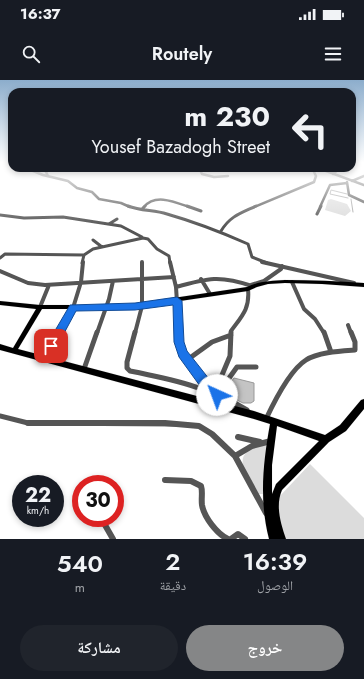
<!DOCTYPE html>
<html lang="ar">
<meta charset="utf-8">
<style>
:root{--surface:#171b24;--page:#20242c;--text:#f1f3f6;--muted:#9ea1a6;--accent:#858687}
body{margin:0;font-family:Jost,"Noto Naskh Arabic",sans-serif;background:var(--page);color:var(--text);direction:rtl;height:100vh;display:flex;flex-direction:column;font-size:15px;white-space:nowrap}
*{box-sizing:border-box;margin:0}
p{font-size:13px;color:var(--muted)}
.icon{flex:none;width:22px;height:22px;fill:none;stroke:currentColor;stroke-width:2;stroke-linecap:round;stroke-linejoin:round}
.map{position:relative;height:459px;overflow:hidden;direction:ltr}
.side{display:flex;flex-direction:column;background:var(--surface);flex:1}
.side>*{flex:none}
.top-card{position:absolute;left:8px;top:8px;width:348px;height:84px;border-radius:12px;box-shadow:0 2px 6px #0003;direction:rtl;background:#171b24;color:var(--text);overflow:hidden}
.speed{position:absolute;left:12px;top:395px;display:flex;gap:8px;font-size:20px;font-weight:700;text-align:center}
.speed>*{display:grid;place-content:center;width:52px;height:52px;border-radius:50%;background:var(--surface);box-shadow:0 2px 6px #0003;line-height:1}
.speed small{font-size:10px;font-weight:400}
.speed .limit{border:6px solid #d22;background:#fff;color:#111}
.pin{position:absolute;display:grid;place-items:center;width:34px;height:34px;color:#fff;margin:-17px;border-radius:8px;box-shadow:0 2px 6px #0006}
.me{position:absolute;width:44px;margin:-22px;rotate:317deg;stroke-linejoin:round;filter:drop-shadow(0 0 3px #0008)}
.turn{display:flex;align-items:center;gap:14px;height:84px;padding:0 20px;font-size:18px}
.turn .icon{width:52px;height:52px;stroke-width:2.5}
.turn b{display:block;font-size:28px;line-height:34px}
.eta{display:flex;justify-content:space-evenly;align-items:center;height:68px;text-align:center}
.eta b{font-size:24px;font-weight:600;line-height:28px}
.cta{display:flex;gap:8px;margin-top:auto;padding:8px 20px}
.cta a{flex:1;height:46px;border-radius:24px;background:var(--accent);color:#fff;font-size:16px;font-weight:600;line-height:46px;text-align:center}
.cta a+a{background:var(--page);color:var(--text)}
.status{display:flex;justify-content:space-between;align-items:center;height:28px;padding:0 20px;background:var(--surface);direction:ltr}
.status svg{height:11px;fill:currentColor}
header{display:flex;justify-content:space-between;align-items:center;height:52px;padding:0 20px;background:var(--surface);font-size:18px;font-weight:600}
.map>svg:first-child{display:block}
</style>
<div class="status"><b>16:37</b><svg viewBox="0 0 49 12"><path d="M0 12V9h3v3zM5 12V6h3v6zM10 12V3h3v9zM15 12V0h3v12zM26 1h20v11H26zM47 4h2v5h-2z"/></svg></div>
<header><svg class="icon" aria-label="menu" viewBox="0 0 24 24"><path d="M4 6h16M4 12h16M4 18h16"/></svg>Routely<svg class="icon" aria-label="search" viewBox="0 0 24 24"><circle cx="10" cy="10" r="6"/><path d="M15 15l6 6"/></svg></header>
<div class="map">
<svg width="364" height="459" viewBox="0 0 364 459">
<rect width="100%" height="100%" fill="#fff"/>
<path fill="#dcdcdc" d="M331,119L347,124L351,131L345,136L325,130L328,120Z
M266,365L267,366L263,414H259L243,386C240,370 254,368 266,365Z
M310,384L364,438V459H285C281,446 276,431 279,417Z"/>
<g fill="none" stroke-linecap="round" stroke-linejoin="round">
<path stroke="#a3a3a3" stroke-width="1" d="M347,114L331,110L330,114L348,118
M351,119L353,132"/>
</g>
<path fill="#c4c4c4" stroke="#999" d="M234,298L254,303V321L251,323H243L223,313Z"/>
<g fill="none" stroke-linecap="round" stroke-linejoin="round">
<g stroke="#dbdbdb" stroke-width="0.5">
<path id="major" d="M285,200C311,200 338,201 364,203V207L322,204L285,203L268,204L257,207L248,211L126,229H42L18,269L254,331L325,355L340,345L361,320L364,319V329L346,351L329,362L282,410C275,426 281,444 286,459H269C259,420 263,383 270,344L254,339L0,270V264L13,268L36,229L0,225V221L40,225H126L247,207C259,201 271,201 285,200ZM277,346L319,361L276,404L272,414V385Z"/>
</g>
<path stroke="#555" stroke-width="2.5" d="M26,88L43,95L68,101L77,108L92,112L99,119L121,123L130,127
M202,88L200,90L202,94L214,97L228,96
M318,88L364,105
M333,94L340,88
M48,96L46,92L51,88
M352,101L364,96
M347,102L349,115L364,122
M144,127C155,113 175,122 189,127
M254,127L314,102L316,96L313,90L314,88
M320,127L330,105L347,103"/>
<path stroke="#555" stroke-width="3" d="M128,126C141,131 154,130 167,134C195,142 221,152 248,164L252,177L267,183
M187,126L201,131
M142,129L145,126
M317,134L321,126
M0,135L24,138L63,137L121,146L142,157
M109,144L117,139
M221,151C230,136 241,133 256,126
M93,160L102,167
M84,175L93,169L143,158L148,159L157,169L169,176L170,183
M0,178L5,174L84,175
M82,183L84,175"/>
<path stroke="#555" stroke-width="4" d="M170,182L176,207L179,253
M262,182L354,203
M0,191L28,203L45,205L174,197
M201,199L210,214
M292,202L304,229L315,239L324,253
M251,205L264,201L281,189L282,186
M176,207C208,198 220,195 252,206
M40,227L49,205
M348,245L351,253
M59,253L73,228L81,202L83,182
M97,253L109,219L113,201
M135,253L142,226V182
M231,253V251C242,236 250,229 248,209"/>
<path stroke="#555" stroke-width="5" d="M135,252L127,282V288L130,291C171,299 211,308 247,330
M179,252L181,271L212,313
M324,252L331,272
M44,279L59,252
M187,280L212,262L231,255
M84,289L97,252
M214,314L230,276L231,252
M217,315L237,287H256
M0,336L28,343L176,344
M266,339C274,322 290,290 306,280C318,272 341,271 355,270V262L351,252"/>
<path stroke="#555" stroke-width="6" d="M28,343H165L199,346L212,354L235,376L266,433
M238,357L260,362
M235,376L252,366L271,361
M165,400L191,401L201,406C203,412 201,418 202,425C204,437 217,454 228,459
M101,438L113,459
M231,459L238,454L245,459"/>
<use href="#major" fill="#000" fill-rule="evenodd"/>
</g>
<linearGradient id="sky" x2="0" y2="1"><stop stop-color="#8cadcc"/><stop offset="0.56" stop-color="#fff"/><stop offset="1" stop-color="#fff" stop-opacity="0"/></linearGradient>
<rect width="364" height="147" fill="url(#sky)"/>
<path fill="#1a73e8" stroke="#114b97" d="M177,217L182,221L184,262L187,271L217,309L221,311L223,315L221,320L217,321L208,317L179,277L174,262L173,225L135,230L76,231L55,270L51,271L48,270L46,266L70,225L135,223Z"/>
</svg>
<div class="speed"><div>22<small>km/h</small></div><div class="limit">30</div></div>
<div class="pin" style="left:51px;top:266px;background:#d93025"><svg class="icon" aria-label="arrive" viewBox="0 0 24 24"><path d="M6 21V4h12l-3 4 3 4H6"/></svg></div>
<svg class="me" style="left:217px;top:315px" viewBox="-20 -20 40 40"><circle r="19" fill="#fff"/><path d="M0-13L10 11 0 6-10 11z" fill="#1a73e8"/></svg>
<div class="top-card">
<div class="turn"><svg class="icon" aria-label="left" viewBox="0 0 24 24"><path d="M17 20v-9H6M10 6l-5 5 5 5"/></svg><div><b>230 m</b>Yousef Bazadogh Street</div></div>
</div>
</div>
<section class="side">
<div class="eta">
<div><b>16:39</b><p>الوصول</p></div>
<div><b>2</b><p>دقيقة</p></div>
<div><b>540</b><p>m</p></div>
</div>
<div class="cta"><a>خروج</a><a>مشاركة</a></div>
</section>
